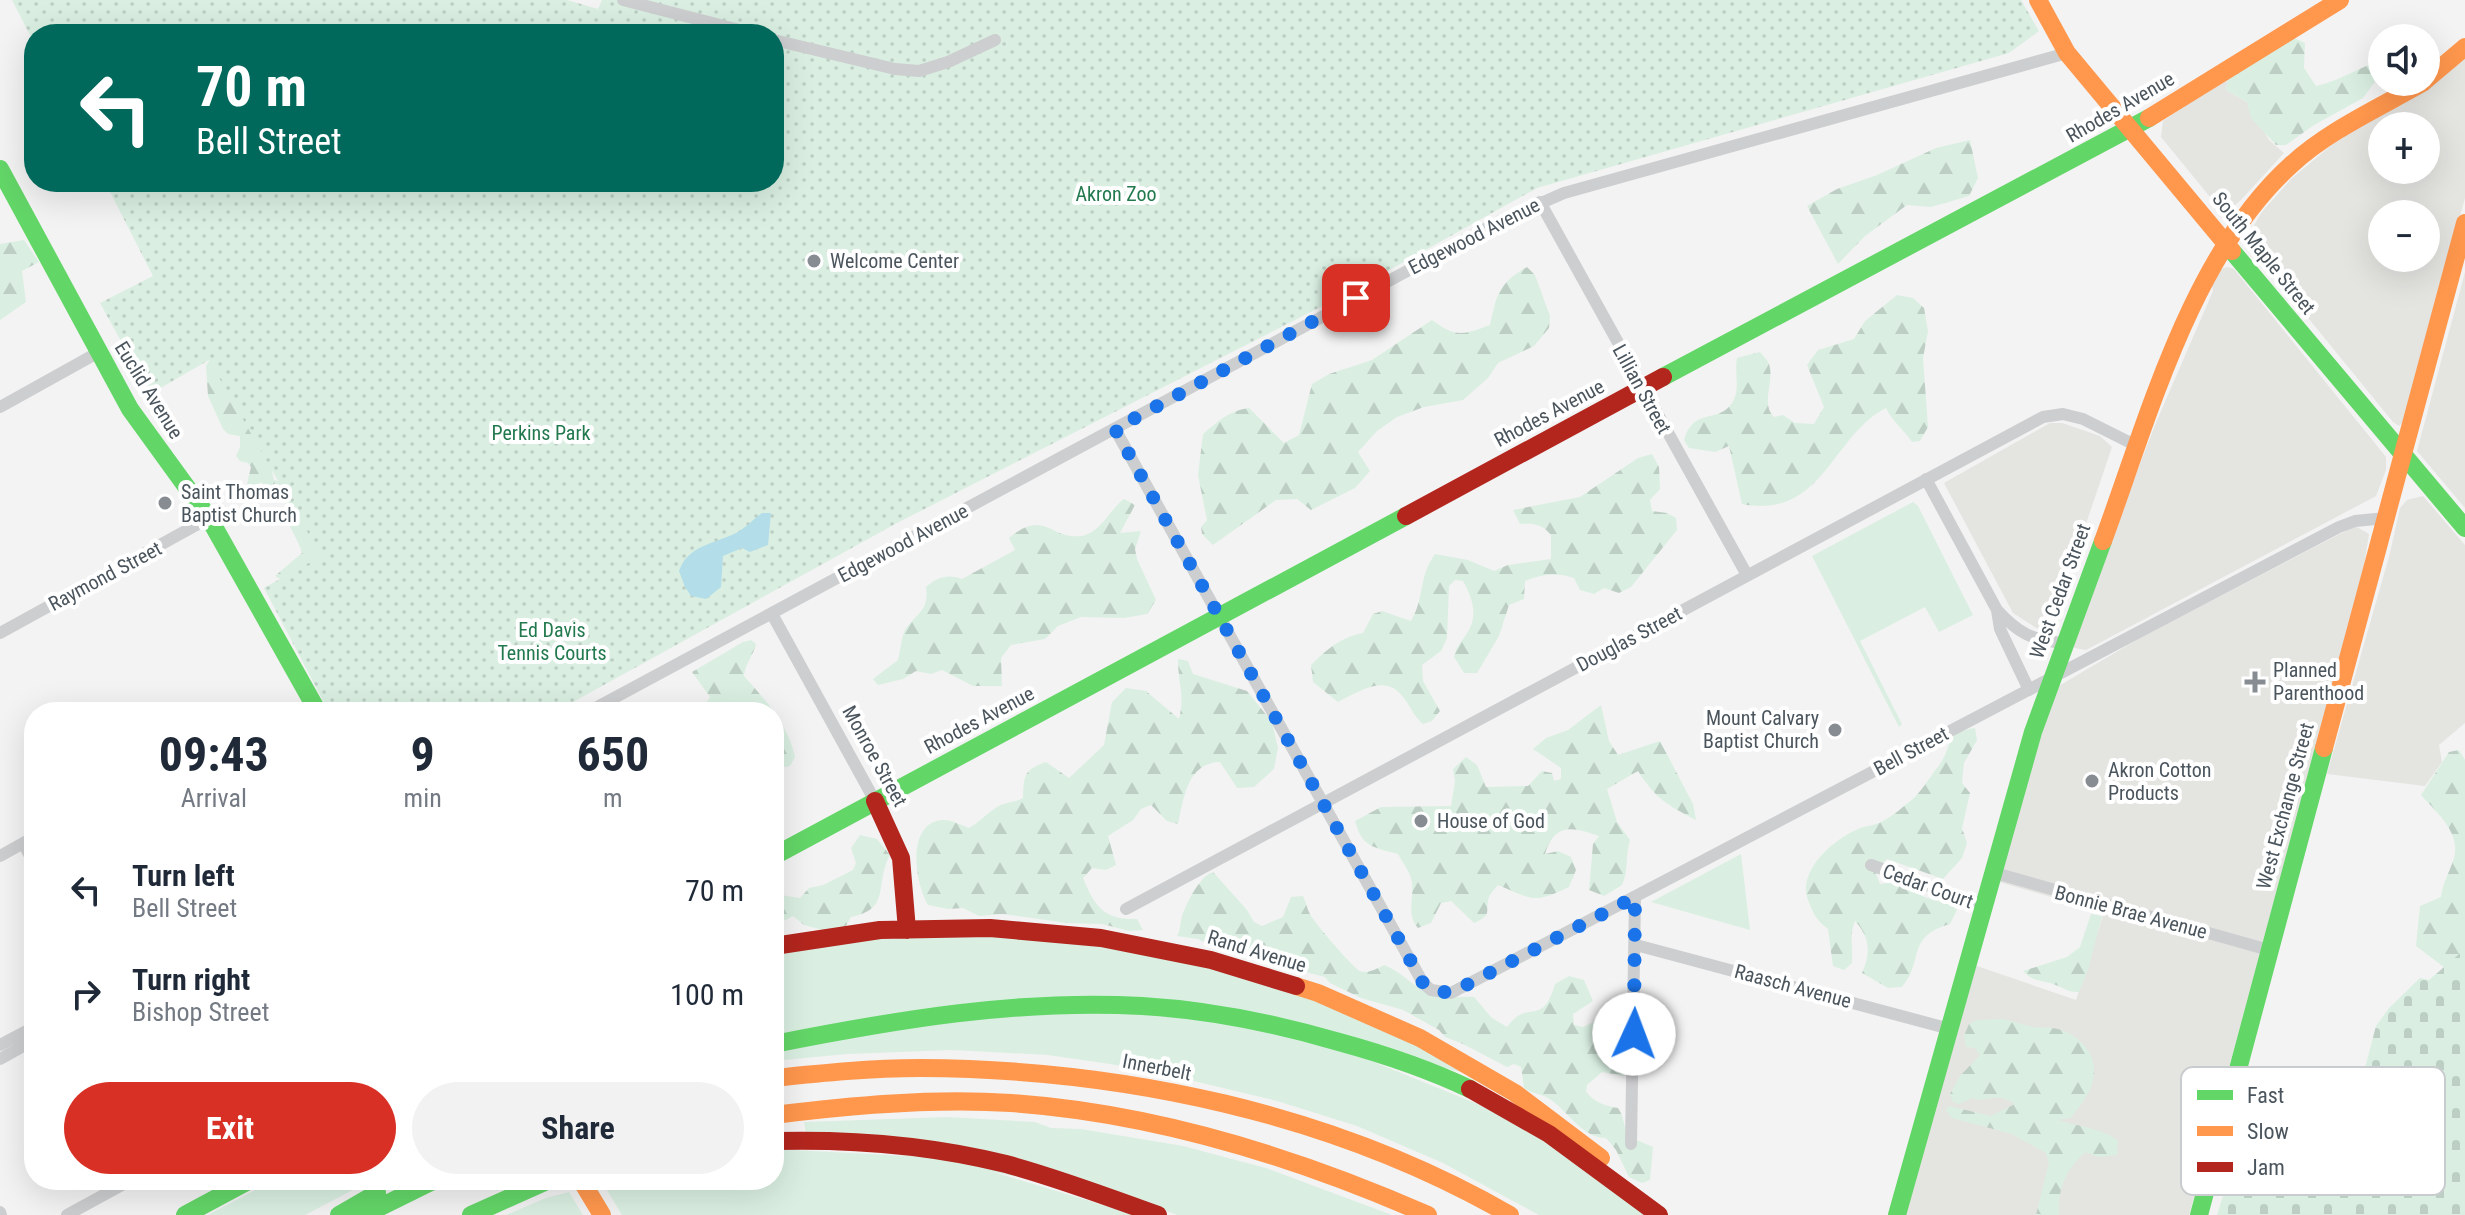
<!DOCTYPE html>
<meta charset="utf-8">
<style>
:root{--surface:#fff;--page:#f2f2f3;--text:#1f2937;--muted:#747a83;--accent:#d93025}
body{margin:0;font-family:"Roboto Condensed",sans-serif;background:var(--page);color:var(--text);height:100vh;display:flex;flex-direction:column;font-size:30px;white-space:nowrap}
*{box-sizing:border-box;margin:0}
p{font-size:26px;color:var(--muted)}
.icon{flex:none;width:44px;height:44px;fill:none;stroke:currentColor;stroke-width:2;stroke-linecap:round;stroke-linejoin:round}
.map{position:relative;flex:1;overflow:hidden}
.drawer{position:absolute;left:24px;top:702px;width:760px;height:488px;display:flex;flex-direction:column;background:var(--surface);border-radius:32px;box-shadow:0 8px 32px #0002}
.drawer>*{flex:none}
.hud{position:absolute;left:24px;top:24px;width:760px;height:168px;border-radius:32px;box-shadow:0 8px 32px #0002;background:#00695c;color:#fff;overflow:hidden}
.buttons{position:absolute;left:2368px;top:24px;display:grid;gap:16px}
.buttons a{display:grid;place-items:center;width:72px;height:72px;border-radius:50%;background:var(--surface);box-shadow:0 8px 32px #0002;font-size:40px}
.pin{position:absolute;display:grid;place-items:center;width:68px;height:68px;color:#fff;margin:-34px;border-radius:16px;box-shadow:0 4px 12px #0006}
.me{position:absolute;width:88px;margin:-44px;rotate:2deg;stroke-linejoin:round;filter:drop-shadow(0 0 6px #0008)}
.turn{display:flex;align-items:center;gap:28px;height:168px;padding:0 40px;font-size:36px}
.turn .icon{width:104px;height:104px;stroke-width:2.5}
.turn b{display:block;font-size:56px;line-height:68px}
.eta{display:flex;justify-content:space-evenly;align-items:center;height:136px;text-align:center}
.eta b{font-size:48px;font-weight:700;line-height:56px}
.action{display:flex;gap:16px;margin-top:auto;padding:16px 40px}
.action a{flex:1;height:92px;border-radius:48px;background:var(--accent);color:#fff;font-size:32px;font-weight:700;line-height:92px;text-align:center}
.action a+a{background:var(--page);color:var(--text)}
ul{padding:0;list-style:none}
li{display:flex;align-items:center;gap:24px;height:104px;padding:0 40px}
li div{flex:1}
li b{display:block;font-size:30px}
li em{font-style:normal}
.map>svg:first-child{display:block}
</style>
<div class="map">
<svg width="2465" height="1215" viewBox="0 0 2465 1215">
<defs>
<pattern id="forest-firs" width="22" height="20" patternUnits="userSpaceOnUse" patternTransform="scale(2)"><rect width="22" height="20" fill="#daefe2"/><path d="M5 1l3.5 6h-7zM16 11l3.5 6h-7z" fill="#bdcfc4"/></pattern>
<pattern id="cemetery-stones" width="16" height="16" patternUnits="userSpaceOnUse" patternTransform="scale(2)"><rect width="16" height="16" fill="#daefe2"/><path d="M2 7V4a2 2 0 0 1 4 0v3zM10 15v-3a2 2 0 0 1 4 0v3z" fill="#bdcfc4"/></pattern>
<pattern id="park-dots" width="8" height="8" patternUnits="userSpaceOnUse" patternTransform="scale(2)"><rect width="8" height="8" fill="#daefe2"/><path d="M2 2h.1M6 6h.1" fill="none" stroke="#bdcfc4" stroke-width="1.8" stroke-linecap="round"/></pattern>
</defs>
<rect width="100%" height="100%" fill="#f3f3f3"/>
<path fill="#e4e4e1" fill-rule="evenodd" d="M2465,54V198L2403,422L2399,426L2393,422L2247,243V238L2261,213L2291,179L2333,144ZM2382,126H2426V170H2382ZM2382,214H2426V258H2382Z
M2228,77L2226,90L2247,102L2269,140L2284,153L2241,200L2224,214L2161,137L2163,121Z
M2228,267L2234,269L2386,457V470L2376,496L2086,650L2075,648L2071,645L2155,425L2213,291L2211,280L2223,268Z
M2465,272V508L2417,451Z
M2050,423H2062L2100,436L2112,447L2051,627L2038,629L2013,613L1944,483Z
M2423,496L2465,545V723L2439,745L2442,762L2425,786L2327,774L2390,553L2400,508L2407,500Z
M2355,526L2369,534L2363,572L2189,1215H1906L1974,965L2076,1000L2104,912L1999,882L2052,690L2140,638Z"/>
<path fill="#daefe2" d="M1913,502L1918,506L1973,615L1939,632L1925,607L1860,641L1902,724L1899,727L1812,556Z
M1741,854L1750,930L1651,902Z
M951,935L1057,938L1166,955L1319,1001L1408,1040L1461,1072L1174,1001L774,1038V953L857,940Z
M1119,1008L1315,1038L1512,1118L1649,1215H1539L1443,1163L1357,1126L1277,1101L1144,1069L1048,1055L952,1050L847,1054L774,1061V1049L937,1020Z
M947,1117L1035,1122L1051,1128L1081,1129L1183,1146L1266,1168L1392,1215H1177L1146,1203L806,1134L804,1122Z
M774,1149L947,1158L1136,1215H622L601,1180H774Z
M274,1180H372L305,1215H208Z
M569,1192L583,1215H506L546,1198Z"/>
<path fill="url(#forest-firs)" d="M2292,37L2305,43L2304,68L2316,86C2335,82 2351,72 2369,65L2377,79L2363,98L2314,125L2286,145H2276L2251,118L2247,102L2226,90L2228,77Z
M1970,140L1978,178L1969,196L1931,207L1907,205L1865,236L1838,264L1807,206L1837,189L1877,175L1936,148Z
M24,240L39,262L22,271L26,302L0,320V244Z
M1527,267L1535,275L1550,316L1549,328L1534,346L1498,363L1488,378L1463,400L1424,407L1397,417L1377,431L1358,452L1370,471L1355,488L1311,510L1297,499L1276,500L1213,545L1202,534L1201,527L1207,520L1198,475L1203,434C1217,422 1230,410 1249,408L1284,443L1299,435L1312,384L1329,374L1372,360L1432,320C1456,338 1463,335 1490,325C1497,294 1498,284 1527,267Z
M1897,295L1913,298L1924,308L1928,331L1923,358L1928,427L1920,441L1912,442C1903,429 1892,421 1886,408C1832,435 1823,520 1742,504L1729,446L1715,452L1689,448L1684,440C1693,407 1718,424 1732,403C1741,389 1734,373 1737,358L1760,352C1763,356 1767,359 1769,364C1775,382 1760,403 1774,417L1783,415L1795,423L1814,424L1824,407L1807,365L1818,350L1854,339L1865,321Z
M210,359L269,459L274,480L286,483L345,545L280,579L275,576L302,553C297,534 283,523 286,502L268,495L262,482L253,486L247,484L251,467L248,463L240,461L236,456L240,447V436L228,434L223,429L208,396L206,366Z
M1652,454L1659,467L1660,489L1650,500L1652,511L1667,513L1676,518L1677,530L1631,587L1619,593L1604,588L1594,594L1580,590L1574,578C1556,572 1542,574 1525,581L1524,599L1509,605L1499,636L1477,673H1464L1454,657C1457,645 1461,643 1467,633C1479,616 1472,597 1463,581L1455,580L1449,586L1447,638L1441,651L1422,665L1423,681L1440,711L1432,721L1423,724C1413,715 1411,707 1403,697C1385,673 1359,692 1338,702L1313,682L1311,665C1327,649 1341,637 1363,633L1373,614L1382,611L1411,621C1425,597 1418,578 1435,554L1468,560L1494,571L1508,565L1551,559V535C1542,524 1534,523 1520,524L1513,510L1580,497L1638,458Z
M1124,499L1135,505L1120,533L1141,531L1135,549L1137,559L1156,600L1147,614L1124,618L1081,617L1058,626L1045,639L1011,645L1001,658L1002,686H973L942,670L931,674L916,671L903,679L878,685L873,679L898,660C901,650 901,634 907,627C919,612 929,609 926,587C938,577 947,574 962,579L1015,550L1009,538C1045,508 1050,540 1081,536C1101,533 1110,509 1124,499Z
M751,640L756,644C753,656 745,664 744,676C766,701 788,724 795,757L790,766L774,769V712H697L702,710L710,697L692,672L743,642Z
M1178,659L1188,661L1193,674L1247,691L1272,722L1278,748L1274,769L1254,787L1237,788L1220,762C1187,763 1184,798 1178,824L1167,821L1151,805L1141,809L1133,820L1108,836L1116,865L1106,870L1092,868L1083,878C1095,907 1104,920 1137,919L1143,930L1129,931L1102,924L1067,923L1003,914L979,916L963,908L948,909L928,905C915,884 905,821 944,820C952,820 961,825 969,828C980,822 987,813 997,807C1005,802 1015,803 1023,798C1024,776 1023,770 1046,762L1069,778L1104,745L1112,702L1126,688L1146,691L1179,719C1185,695 1178,684 1178,659Z
M1601,705L1609,741L1618,755L1660,741L1693,804L1696,820C1666,804 1657,800 1638,771L1607,789L1617,822L1630,840C1625,855 1629,870 1622,885L1604,896L1589,890L1593,844L1599,836C1573,827 1555,822 1545,854L1558,851L1571,857L1576,870L1569,887C1533,904 1534,900 1498,885C1495,889 1491,892 1489,897C1484,912 1494,914 1474,923L1451,901L1441,903L1431,923L1418,928C1406,914 1414,900 1412,884C1412,874 1402,862 1398,854C1374,847 1362,848 1355,821L1381,807L1451,806L1455,781L1453,769L1466,757L1477,765L1486,787L1528,786L1542,771L1552,773L1554,781L1561,779V768L1533,749L1546,738L1568,730Z
M1975,728L1977,740L1964,763L1962,783L1970,793L1962,828L1967,843L1962,858L1943,879L1887,859L1875,871L1880,884L1899,881L1924,897L1950,904L1957,910L1950,924C1905,937 1925,960 1902,987L1888,988L1862,973C1871,954 1870,937 1855,921C1849,935 1853,948 1852,963L1844,970L1833,966L1828,929C1816,920 1813,913 1808,900C1797,871 1833,840 1856,830C1863,826 1872,826 1879,823C1891,818 1904,806 1914,798C1924,788 1931,775 1940,764C1953,745 1944,733 1975,728Z
M2459,750L2465,760V990L2449,971L2416,946L2420,906L2441,897C2444,879 2448,876 2453,861C2463,834 2437,813 2421,795L2449,752Z
M860,835L877,839L890,855C874,884 892,909 851,917L846,926L837,934L804,925L793,916L774,926V894L800,898L809,888L823,885L853,870L856,863L851,848Z
M1213,872L1247,910L1254,922L1262,926L1283,917L1291,897L1303,896C1306,902 1307,909 1310,914C1313,921 1354,969 1360,971C1368,974 1376,969 1384,965C1401,971 1412,986 1429,993C1445,1000 1459,996 1474,997L1492,1018L1507,1027C1529,997 1542,1029 1555,984L1569,976L1584,980L1593,1001L1573,1014L1574,1025L1583,1027L1620,1010L1626,1015L1625,1023L1607,1032V1038L1624,1039L1627,1042L1628,1073L1624,1076L1602,1072L1587,1085L1586,1092C1595,1102 1604,1106 1618,1108L1622,1115L1627,1136L1653,1147L1650,1180L1642,1183L1629,1177L1616,1150L1606,1138C1581,1138 1567,1109 1548,1098C1540,1093 1532,1094 1524,1088L1521,1067L1514,1064L1507,1067L1463,1044L1445,1037L1439,1030L1403,1010L1361,998L1330,983L1325,977L1254,959L1237,947L1210,945L1198,939L1177,936C1181,929 1180,923 1182,916C1187,902 1200,876 1213,872Z
M2091,914L2102,916L2088,970L2079,992C2068,993 2063,987 2053,984C2041,980 2033,982 2023,971L2067,957L2080,947Z
M2003,1019C2013,1021 2023,1025 2033,1027C2041,1028 2050,1027 2058,1029C2081,1036 2099,1055 2093,1080C2090,1095 2079,1106 2071,1118L2058,1120C2075,1126 2106,1129 2118,1141L2117,1155L2098,1157L2086,1152C2066,1167 2057,1192 2059,1215H2036L2049,1163L2046,1153L2012,1134L1952,1118L1946,1110L1949,1106L1991,1116L2015,1104C1993,1090 1990,1104 1972,1098L1959,1104L1953,1102L1950,1094L1960,1076L1980,1055L1975,1048L1966,1047L1964,1036L1969,1024L1977,1020Z"/>
<path fill="url(#cemetery-stones)" d="M2465,949V1215H2217L2227,1183L2334,1186L2376,1026L2389,1008L2420,978L2429,980Z"/>
<path fill="url(#park-dots)" d="M12,0H567L598,9L602,0H2021L2039,31L2009,53L1537,188L1348,293L897,523L555,712H329L264,588L321,556L209,360L150,394L100,303L153,276L105,182H774V34H34V43Z"/>
<path fill="#b3dde8" d="M762,513H771L768,545L750,552L742,548L723,556L721,587L706,599L691,596L685,587L679,571C688,545 714,544 736,533C746,528 753,519 762,513Z"/>
<g fill="none" stroke-linecap="round" stroke-linejoin="round">
<path stroke="#cdced0" stroke-width="12" d="M623,0L755,34
M774,40L895,69L919,71L948,62L995,40
M1540,202L1747,575
M0,407L99,352
M1115,429L1423,983L1431,990L1451,993L2339,527L2355,521L2386,518
M1926,479L1997,610C2019,634 2032,640 2064,643
M1997,610L2000,629L2029,690
M772,614L875,801
M0,633L209,518
M588,712L1500,221L1564,193L2067,53
M23,843L34,863
M0,856L34,837
M1871,865L1985,906
M1995,873L2269,950
M1126,909L2043,417L2063,414L2083,419L2137,446
M1636,945L1950,1029
M0,1045L34,1027
M0,1059L34,1040
M1631,1144L1635,897
M0,1212L1,1215
M67,1215L131,1180"/>
<path stroke="#63d668" stroke-width="18" d="M0,169L130,409L209,518L318,712
M2232,251L2465,528
M1663,377L2149,118
M774,856L1406,516
M774,1044C895,1020 1018,999 1142,1006C1209,1010 1274,1023 1339,1042C1383,1054 1428,1069 1470,1089
M185,1215L250,1180
M339,1215L377,1193
M364,1215L435,1180
M471,1215L549,1180
M1897,1215L2033,732L2103,541
M2199,1215L2324,748"/>
<path stroke="#ff974d" stroke-width="18" d="M2038,0L2067,53L2232,251
M2426,80L2465,47
M2149,118L2340,0
M2103,541C2148,419 2191,255 2291,165C2329,130 2379,108 2424,82
M2324,748L2465,223
M1296,986L1318,993L1420,1038L1515,1093L1601,1158
M774,1078C822,1073 871,1068 920,1068C1123,1069 1333,1113 1510,1215
M774,1115C852,1105 932,1098 1011,1103C1156,1113 1296,1157 1428,1215
M581,1180L602,1215"/>
<path stroke="#b3261e" stroke-width="18" d="M1406,516L1663,377
M875,801L901,858L907,930
M774,946L880,930L990,928L1101,938L1211,960L1296,986
M1470,1089L1549,1134L1659,1215
M774,1141C852,1139 930,1145 1006,1164C1058,1178 1108,1197 1158,1215"/>
</g>
<g fill="none" stroke-linecap="round" stroke-linejoin="round">
<path stroke="#1a73e8" stroke-width="14" stroke-dasharray="0 25.2" d="M1356,298L1115,429L1423,983L1431,990L1451,993L1635,897L1634,1034"/>
</g>
<g fill="#868c92" stroke="#fff" stroke-width="3">
<circle cx="814" cy="261" r="8"/>
<circle cx="165" cy="503" r="8"/>
<path d="M2251 670h8v8h8v8h-8v8h-8v-8h-8v-8h8z"/>
<circle cx="1835" cy="730" r="8"/>
<circle cx="2092" cy="781" r="8"/>
<circle cx="1421" cy="821" r="8"/>
</g>
<g text-anchor="middle" dominant-baseline="central" stroke-width="8" stroke-linejoin="round" paint-order="stroke">
<g font-size="20" fill="#4b555d" stroke="#fff">
<text transform="translate(2120 107) rotate(-30)">Rhodes Avenue</text>
<text transform="translate(1474 236) rotate(-27)">Edgewood Avenue</text>
<text transform="translate(2264 253) rotate(51)">South Maple Street</text>
<text transform="translate(1642 389) rotate(61)">Lillian Street</text>
<text transform="translate(149 390) rotate(58)">Euclid Avenue</text>
<text transform="translate(1549 413) rotate(-28)">Rhodes Avenue</text>
<text transform="translate(903 543) rotate(-28)">Edgewood Avenue</text>
<text transform="translate(105 576) rotate(-28)">Raymond Street</text>
<text transform="translate(2060 591) rotate(-70)">West Cedar Street</text>
<text transform="translate(1629 639) rotate(-28)">Douglas Street</text>
<text transform="translate(979 720) rotate(-28)">Rhodes Avenue</text>
<text transform="translate(1911 751) rotate(-28)">Bell Street</text>
<text transform="translate(875 756) rotate(61)">Monroe Street</text>
<text transform="translate(2285 806) rotate(-75)">West Exchange Street</text>
<text transform="translate(1928 886) rotate(20)">Cedar Court</text>
<text transform="translate(2131 912) rotate(15)">Bonnie Brae Avenue</text>
<text transform="translate(1257 951) rotate(17)">Rand Avenue</text>
<text transform="translate(1793 986) rotate(15)">Raasch Avenue</text>
<text transform="translate(1157 1067) rotate(11)">Innerbelt</text>
</g>
<g font-size="20" fill="#22794e" stroke="#fff">
<text x="1116" y="194">Akron Zoo</text>
<text x="541" y="433">Perkins Park</text>
<text x="552" y="630">Ed Davis<tspan x="552" dy="23">Tennis Courts</tspan></text>
</g>
<g font-size="20" fill="#4b555d" stroke="#fff" text-anchor="start">
<text x="830" y="261">Welcome Center</text>
<text x="181" y="492">Saint Thomas<tspan x="181" dy="23">Baptist Church</tspan></text>
<text x="2273" y="670">Planned<tspan x="2273" dy="23">Parenthood</tspan></text>
<text x="1819" y="718" text-anchor="end">Mount Calvary<tspan x="1819" dy="23">Baptist Church</tspan></text>
<text x="2108" y="770">Akron Cotton<tspan x="2108" dy="23">Products</tspan></text>
<text x="1437" y="821">House of God</text>
</g>
</g>
<rect x="2181" y="1067" width="264" height="128" rx="12" fill="#fff" stroke="#c9ccce" stroke-width="2"/>
<rect x="2197" y="1090" width="36" height="10" fill="#63d668"/>
<rect x="2197" y="1126" width="36" height="10" fill="#ff974d"/>
<rect x="2197" y="1162" width="36" height="10" fill="#b3261e"/>
<g font-size="22" fill="#4b555d">
<text x="2247" y="1103">Fast</text>
<text x="2247" y="1139">Slow</text>
<text x="2247" y="1175">Jam</text>
</g>
</svg>
<div class="buttons">
<a><svg class="icon" aria-label="sound" viewBox="0 0 24 24"><path d="M4 9h4l5-4v14l-5-4H4zM17 9q2 3 0 6"/></svg></a>
<a>+</a>
<a>−</a>
</div>
<div class="pin" style="left:1356px;top:298px;background:#d93025"><svg class="icon" aria-label="arrive" viewBox="0 0 24 24"><path d="M6 21V4h12l-3 4 3 4H6"/></svg></div>
<svg class="me" style="left:1634px;top:1034px" viewBox="-20 -20 40 40"><circle r="19" fill="#fff"/><path d="M0-13L10 11 0 6-10 11z" fill="#1a73e8"/></svg>
<div class="hud">
<div class="turn"><svg class="icon" aria-label="left" viewBox="0 0 24 24"><path d="M17 20v-9H6M10 6l-5 5 5 5"/></svg><div><b>70 m</b>Bell Street</div></div>
</div>
<section class="drawer">
<div class="eta">
<div><b>09:43</b><p>Arrival</p></div>
<div><b>9</b><p>min</p></div>
<div><b>650</b><p>m</p></div>
</div>
<ul>
<li><svg class="icon" aria-label="left" viewBox="0 0 24 24"><path d="M17 20v-9H6M10 6l-5 5 5 5"/></svg><div><b>Turn left</b><p>Bell Street</p></div><em>70 m</em></li>
<li><svg class="icon" aria-label="right" viewBox="0 0 24 24"><path d="M7 20v-9h11M14 6l5 5-5 5"/></svg><div><b>Turn right</b><p>Bishop Street</p></div><em>100 m</em></li>
</ul>
<div class="action"><a>Exit</a><a>Share</a></div>
</section>
</div>
